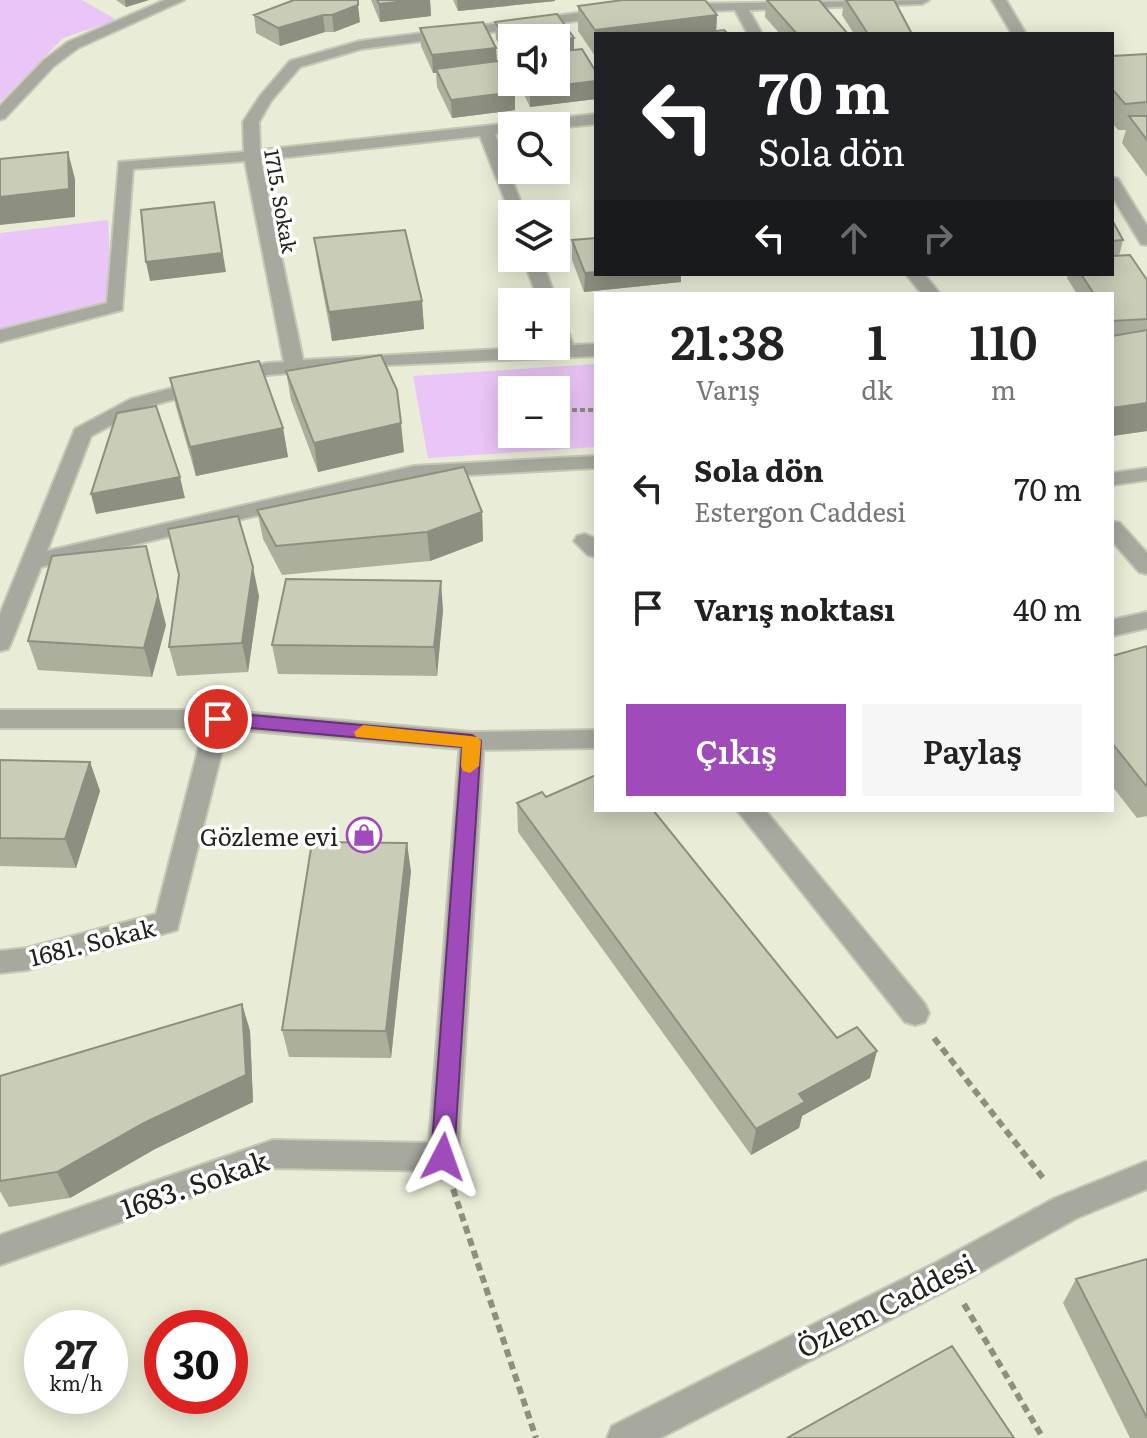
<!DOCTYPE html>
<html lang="tr">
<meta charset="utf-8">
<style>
:root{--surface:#fff;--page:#f6f6f6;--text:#222;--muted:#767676;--accent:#9f4bba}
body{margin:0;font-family:Literata,serif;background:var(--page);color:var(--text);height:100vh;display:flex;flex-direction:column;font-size:30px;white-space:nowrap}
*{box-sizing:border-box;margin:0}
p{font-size:26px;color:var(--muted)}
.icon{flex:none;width:44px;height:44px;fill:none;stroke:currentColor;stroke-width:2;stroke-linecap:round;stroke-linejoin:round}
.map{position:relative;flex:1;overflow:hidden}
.sheet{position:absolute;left:594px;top:292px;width:520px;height:520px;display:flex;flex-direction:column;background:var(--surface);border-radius:0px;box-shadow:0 4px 20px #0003}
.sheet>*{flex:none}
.top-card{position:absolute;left:594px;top:32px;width:520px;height:244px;border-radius:0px;box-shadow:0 4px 20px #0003;background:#202124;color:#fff;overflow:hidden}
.tools{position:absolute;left:498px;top:24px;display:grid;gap:16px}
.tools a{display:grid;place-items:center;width:72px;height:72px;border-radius:0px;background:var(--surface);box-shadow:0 4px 20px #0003;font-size:40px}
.speed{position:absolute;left:24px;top:1310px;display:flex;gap:16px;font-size:40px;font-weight:700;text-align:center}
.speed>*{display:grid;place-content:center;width:104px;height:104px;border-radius:50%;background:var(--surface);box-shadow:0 4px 20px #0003;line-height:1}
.speed small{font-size:20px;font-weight:400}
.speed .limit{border:12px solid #d22;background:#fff;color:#111}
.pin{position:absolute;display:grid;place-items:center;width:68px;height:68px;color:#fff;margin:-34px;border:4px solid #fff;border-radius:50%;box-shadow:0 2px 8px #0007}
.me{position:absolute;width:88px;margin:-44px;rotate:4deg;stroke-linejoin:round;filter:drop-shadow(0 0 6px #0008)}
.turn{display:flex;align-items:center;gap:28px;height:168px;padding:0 32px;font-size:36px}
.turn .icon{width:104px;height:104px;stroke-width:2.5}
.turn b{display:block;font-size:56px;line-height:68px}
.lanes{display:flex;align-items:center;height:76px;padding:0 32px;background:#0003;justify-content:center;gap:40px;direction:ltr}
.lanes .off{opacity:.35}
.eta{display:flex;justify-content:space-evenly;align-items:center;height:136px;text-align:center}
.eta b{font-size:48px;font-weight:600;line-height:56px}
.action{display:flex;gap:16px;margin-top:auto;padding:16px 32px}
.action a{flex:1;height:92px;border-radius:0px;background:var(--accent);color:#fff;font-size:32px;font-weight:600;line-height:92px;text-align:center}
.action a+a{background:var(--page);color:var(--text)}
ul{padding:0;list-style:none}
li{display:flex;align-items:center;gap:24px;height:120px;padding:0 32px}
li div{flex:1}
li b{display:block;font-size:30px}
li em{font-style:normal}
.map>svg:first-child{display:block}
</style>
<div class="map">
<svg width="1147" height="1438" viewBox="0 0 1147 1438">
<rect width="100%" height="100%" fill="#e9edd7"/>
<path fill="#eac5f7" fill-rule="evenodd" d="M0,0H82L117,20L63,38L0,102Z
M108,220L112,303L58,320L0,329V233Z
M596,364V447L428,458L413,376ZM512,390H556V434H512Z"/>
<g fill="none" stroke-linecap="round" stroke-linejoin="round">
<g stroke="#c5c8b5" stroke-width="4">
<path id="minor" d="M165,0H184L78,48L54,66L5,118L0,120V106L44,60L68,42Z
M929,0L922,4L749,10L762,34H748L735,10L678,12L671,8L678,4Z
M992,0H1006L1026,34H1012Z
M609,9L616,13L614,16L361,49L300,67L271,101L259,122L260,150L512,123L518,126H512V133L495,134L525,214H512V218L480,136L261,160L303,360L556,346V317L565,323L573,345L596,344V356L365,366L268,375L145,407L91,436L47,551L414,466L596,456V468L414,478L41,567L11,643L8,649L0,651V614L75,429L131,399L267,363L284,362L245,161L133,169L122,310L0,342V330L107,303L119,162L244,152L243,122L260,96L290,61L360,41Z
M596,114V124L556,128L525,126L533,121Z
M1112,177L1118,179L1147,226V245L1141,244L1112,196Z
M523,258H541L557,302L556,303L539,302Z
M906,274H924L940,294H922Z
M1147,468V480L1112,485V473Z
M1112,521L1120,523L1147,553V574L1139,572L1112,541Z
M585,534L596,539V557L588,555L574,541L577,536Z
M218,710L226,713L230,719L177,930L27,970L0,973V951L27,948L156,914L206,719L210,713Z
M472,732L481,735L484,741L458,1157L454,1167L443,1171L273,1168L0,1265V1235L273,1140L429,1143L460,741L463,735Z
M737,810H765L925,1004L929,1013L925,1022L915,1025L905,1022Z"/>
</g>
<g stroke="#c5c8b5" stroke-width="4">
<path id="tertiary" d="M1147,612V628L1112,636V620Z
M0,710H218L472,732L596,730V748L472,750L218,728H0Z
M1147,1161V1189L1077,1218L957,1285L660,1438H607L612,1426L935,1263L1055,1198Z"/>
</g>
<path stroke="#8d9080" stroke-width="4" stroke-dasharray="5 3" stroke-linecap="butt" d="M556,410H596"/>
<path stroke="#8d9080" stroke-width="6" stroke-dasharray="8 5" stroke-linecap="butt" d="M934,1038L1043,1178
M453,1189L536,1438
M964,1304L1043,1438"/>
<use href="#minor" fill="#a7a99f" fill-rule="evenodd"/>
<use href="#tertiary" fill="#a7a99f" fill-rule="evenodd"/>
</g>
<path fill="#adaf9d" d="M116,0H149L126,7Z
M294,0L360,22L334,32H325L280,46L256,33L254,15Z
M371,0H430L431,16L380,22Z
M453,0H555V1L458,11Z
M766,0L848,34H780L765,17Z
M844,0H894L912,34H854L842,15Z
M578,6L717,15L716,31L596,34L595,56L578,31Z
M495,22L574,50L596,72V99L530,107L518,82H556L512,38V64H511L496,39Z
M420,28L496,48L497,61L515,110L452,118L437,87L436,73H433L421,46Z
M1147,54V177L1122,143L1126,130H1118L1112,123V56Z
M1112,220L1123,240L1119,256L1147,280V431L1112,436V294H1077L1067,278L1068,274H1112Z
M314,238L422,301L424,329L332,341L318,266Z
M572,240L596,274H681V282L584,292L572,260Z
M286,371L404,452L318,472L291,400Z
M170,378L283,428L288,457L196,476L176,407Z
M257,510L482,512L483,541L430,561L282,575L263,539Z
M259,596L248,672L177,676L169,647Z
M443,610L437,676L278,674L272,645Z
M166,625L152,677L38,670L28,641Z
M1147,646V816L1137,818L1112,786V656Z
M0,760L90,762L100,791L76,868L0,866Z
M546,797L837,1038L870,1078L802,1116L799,1128L751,1155L518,832L517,803Z
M411,871L391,1058L289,1057L282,1030Z
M242,1004L250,1031L253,1102L155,1149L70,1198L9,1207L0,1191V1076Z
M1147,1259V1438H1130L1063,1303L1076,1279Z"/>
<path fill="#8d8f80" d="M125,0H149L126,7Z
M415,0H430L431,16L380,22L379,4Z
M457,0H555V1L458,11Z
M358,5L360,22L334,32L332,15Z
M323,15L325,32L280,46L278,28Z
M717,15L716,34H596L595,56V30Z
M574,38V55L556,58V40Z
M510,46H512V64H511Z
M496,48L497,66L436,69V73H433L432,55Z
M596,81V99L530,107V89Z
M515,92V110L452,118L451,100Z
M68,152L75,179V217L0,225V197Z
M214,202L226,272L150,281L146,262Z
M596,272V274H681V282L584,292L585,273Z
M422,301L424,329L332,341L329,312Z
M1147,403V431L1112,436V408Z
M401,423L404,452L318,472L314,443Z
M283,428L288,457L196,476L190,447Z
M180,477L185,498L96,514L91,494Z
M482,512L483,541L430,561L427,532Z
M146,546L166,625L152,677L144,648Z
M253,567L259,596L248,672L242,643Z
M441,581L443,610L437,676L434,647Z
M90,762L100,791L76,868L65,839Z
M407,843L411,871L391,1058L386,1031Z
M242,1004L250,1031L253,1102L155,1149L70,1198L57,1172Z
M877,1051L870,1078L802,1116L799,1128L751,1155L756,1129L799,1094Z"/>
<path fill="#c9ccb7" stroke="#8d8f80" stroke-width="2" d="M294,0H358V5L332,15H323L278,28L254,15Z
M377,0H415L379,4Z
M623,0H705L717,15L595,30L578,6Z
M767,0H819L848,34H797Z
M846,0H894L912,34H868Z
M557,14L574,38L556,40V38H512V46H510L495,22Z
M483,22L496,48L432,55L420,28Z
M724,30L728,34H692Z
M582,49L596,72V81L530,89L527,82H556V52Z
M1147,54V102L1125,104L1112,89V56Z
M498,61L515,92L451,100L436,69Z
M1129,116H1147V140Z
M68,152L69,189L0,197V159Z
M214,202L222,253L146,262L141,210Z
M1112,220L1123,240L1112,241Z
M405,230L422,301L329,312L314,238Z
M596,238V272L585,273L572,240Z
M1130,255L1147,280V319L1112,321V294H1094L1081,274H1112V256Z
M1147,330V403L1112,408V336Z
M381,355L397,390L401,423L314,443L286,371Z
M259,361L283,428L190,447L170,378Z
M156,406L180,477L91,494L117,413Z
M464,467L482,512L427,532L276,546L257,510Z
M238,516L253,567L242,643L169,647L179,575L168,529Z
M146,546L158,596L144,648L28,641L52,556Z
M286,579L441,581L434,647L272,645Z
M1147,646V787L1112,743V656Z
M0,760L90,762L65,839L0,838Z
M596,775V810H653L837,1038L857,1027L877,1051L799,1094L805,1102L756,1129L517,803L542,792L546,797Z
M312,842L407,843L386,1031L282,1030Z
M242,1004L246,1075L144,1123L57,1172L0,1181V1076Z
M1147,1259V1418L1076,1279Z
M952,1346L1014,1438H787Z"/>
<path fill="#9f4bba" stroke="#673179" stroke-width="2" d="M218,712L472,735L481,741L454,1157L451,1165L443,1168L435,1165L431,1157L462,747L218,725L209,719Z"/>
<path fill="#f59e0b" d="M363,725L478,737L481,741L479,766L470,773L463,771L461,766L462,747L356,737L354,732Z"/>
<defs>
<g id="shop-ring" transform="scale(1.8)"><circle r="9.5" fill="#fff" stroke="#9f4bba" stroke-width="1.5"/><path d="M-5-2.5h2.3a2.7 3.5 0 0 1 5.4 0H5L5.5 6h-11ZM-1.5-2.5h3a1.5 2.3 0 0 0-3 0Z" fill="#9f4bba"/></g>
</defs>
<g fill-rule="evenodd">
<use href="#shop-ring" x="364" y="835"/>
</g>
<g text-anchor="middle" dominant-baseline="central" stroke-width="7" stroke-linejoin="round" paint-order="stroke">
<g font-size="20" fill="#21221a" stroke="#fff">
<text transform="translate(282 201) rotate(80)">1715. Sokak</text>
</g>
<g font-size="24" fill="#21221a" stroke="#fff" text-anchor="end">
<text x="338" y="835">Gözleme evi</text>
</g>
<g font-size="24" fill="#21221a" stroke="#fff">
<text transform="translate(92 941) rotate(-14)">1681. Sokak</text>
</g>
<g font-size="28" fill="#21221a" stroke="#fff">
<text transform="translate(194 1183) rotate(-19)">1683. Sokak</text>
<text transform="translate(885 1304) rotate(-27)">Özlem Caddesi</text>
</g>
</g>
</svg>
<div class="tools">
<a><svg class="icon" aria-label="sound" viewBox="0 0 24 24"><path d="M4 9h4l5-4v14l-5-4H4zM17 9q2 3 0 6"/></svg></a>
<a><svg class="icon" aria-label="search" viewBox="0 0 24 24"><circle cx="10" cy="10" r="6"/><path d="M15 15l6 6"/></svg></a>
<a><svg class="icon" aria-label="layers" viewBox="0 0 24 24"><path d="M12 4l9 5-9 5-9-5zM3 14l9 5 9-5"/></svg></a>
<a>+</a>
<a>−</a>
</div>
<div class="speed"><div>27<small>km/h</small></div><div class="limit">30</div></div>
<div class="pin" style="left:218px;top:719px;background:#d93025"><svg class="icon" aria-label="arrive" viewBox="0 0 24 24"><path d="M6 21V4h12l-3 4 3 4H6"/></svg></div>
<svg class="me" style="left:443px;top:1157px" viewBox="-20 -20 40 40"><path d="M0-17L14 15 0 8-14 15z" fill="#9f4bba" stroke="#fff" stroke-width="4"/></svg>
<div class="top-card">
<div class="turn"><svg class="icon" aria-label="left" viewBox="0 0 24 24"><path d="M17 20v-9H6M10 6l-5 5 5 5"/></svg><div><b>70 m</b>Sola dön</div></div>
<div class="lanes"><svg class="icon" aria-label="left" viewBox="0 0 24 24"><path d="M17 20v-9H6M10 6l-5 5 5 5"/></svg><svg class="icon off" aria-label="ahead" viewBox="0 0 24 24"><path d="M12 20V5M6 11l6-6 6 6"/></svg><svg class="icon off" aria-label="right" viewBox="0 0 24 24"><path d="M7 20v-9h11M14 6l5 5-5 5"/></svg></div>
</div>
<section class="sheet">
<div class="eta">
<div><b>21:38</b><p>Varış</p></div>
<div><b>1</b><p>dk</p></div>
<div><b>110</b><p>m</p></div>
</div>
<ul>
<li><svg class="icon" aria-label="left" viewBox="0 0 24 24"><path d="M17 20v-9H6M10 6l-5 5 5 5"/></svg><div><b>Sola dön</b><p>Estergon Caddesi</p></div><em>70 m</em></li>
<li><svg class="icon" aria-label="arrive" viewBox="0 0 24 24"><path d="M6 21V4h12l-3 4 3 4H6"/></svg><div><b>Varış noktası</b></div><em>40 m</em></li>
</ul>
<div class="action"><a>Çıkış</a><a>Paylaş</a></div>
</section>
</div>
